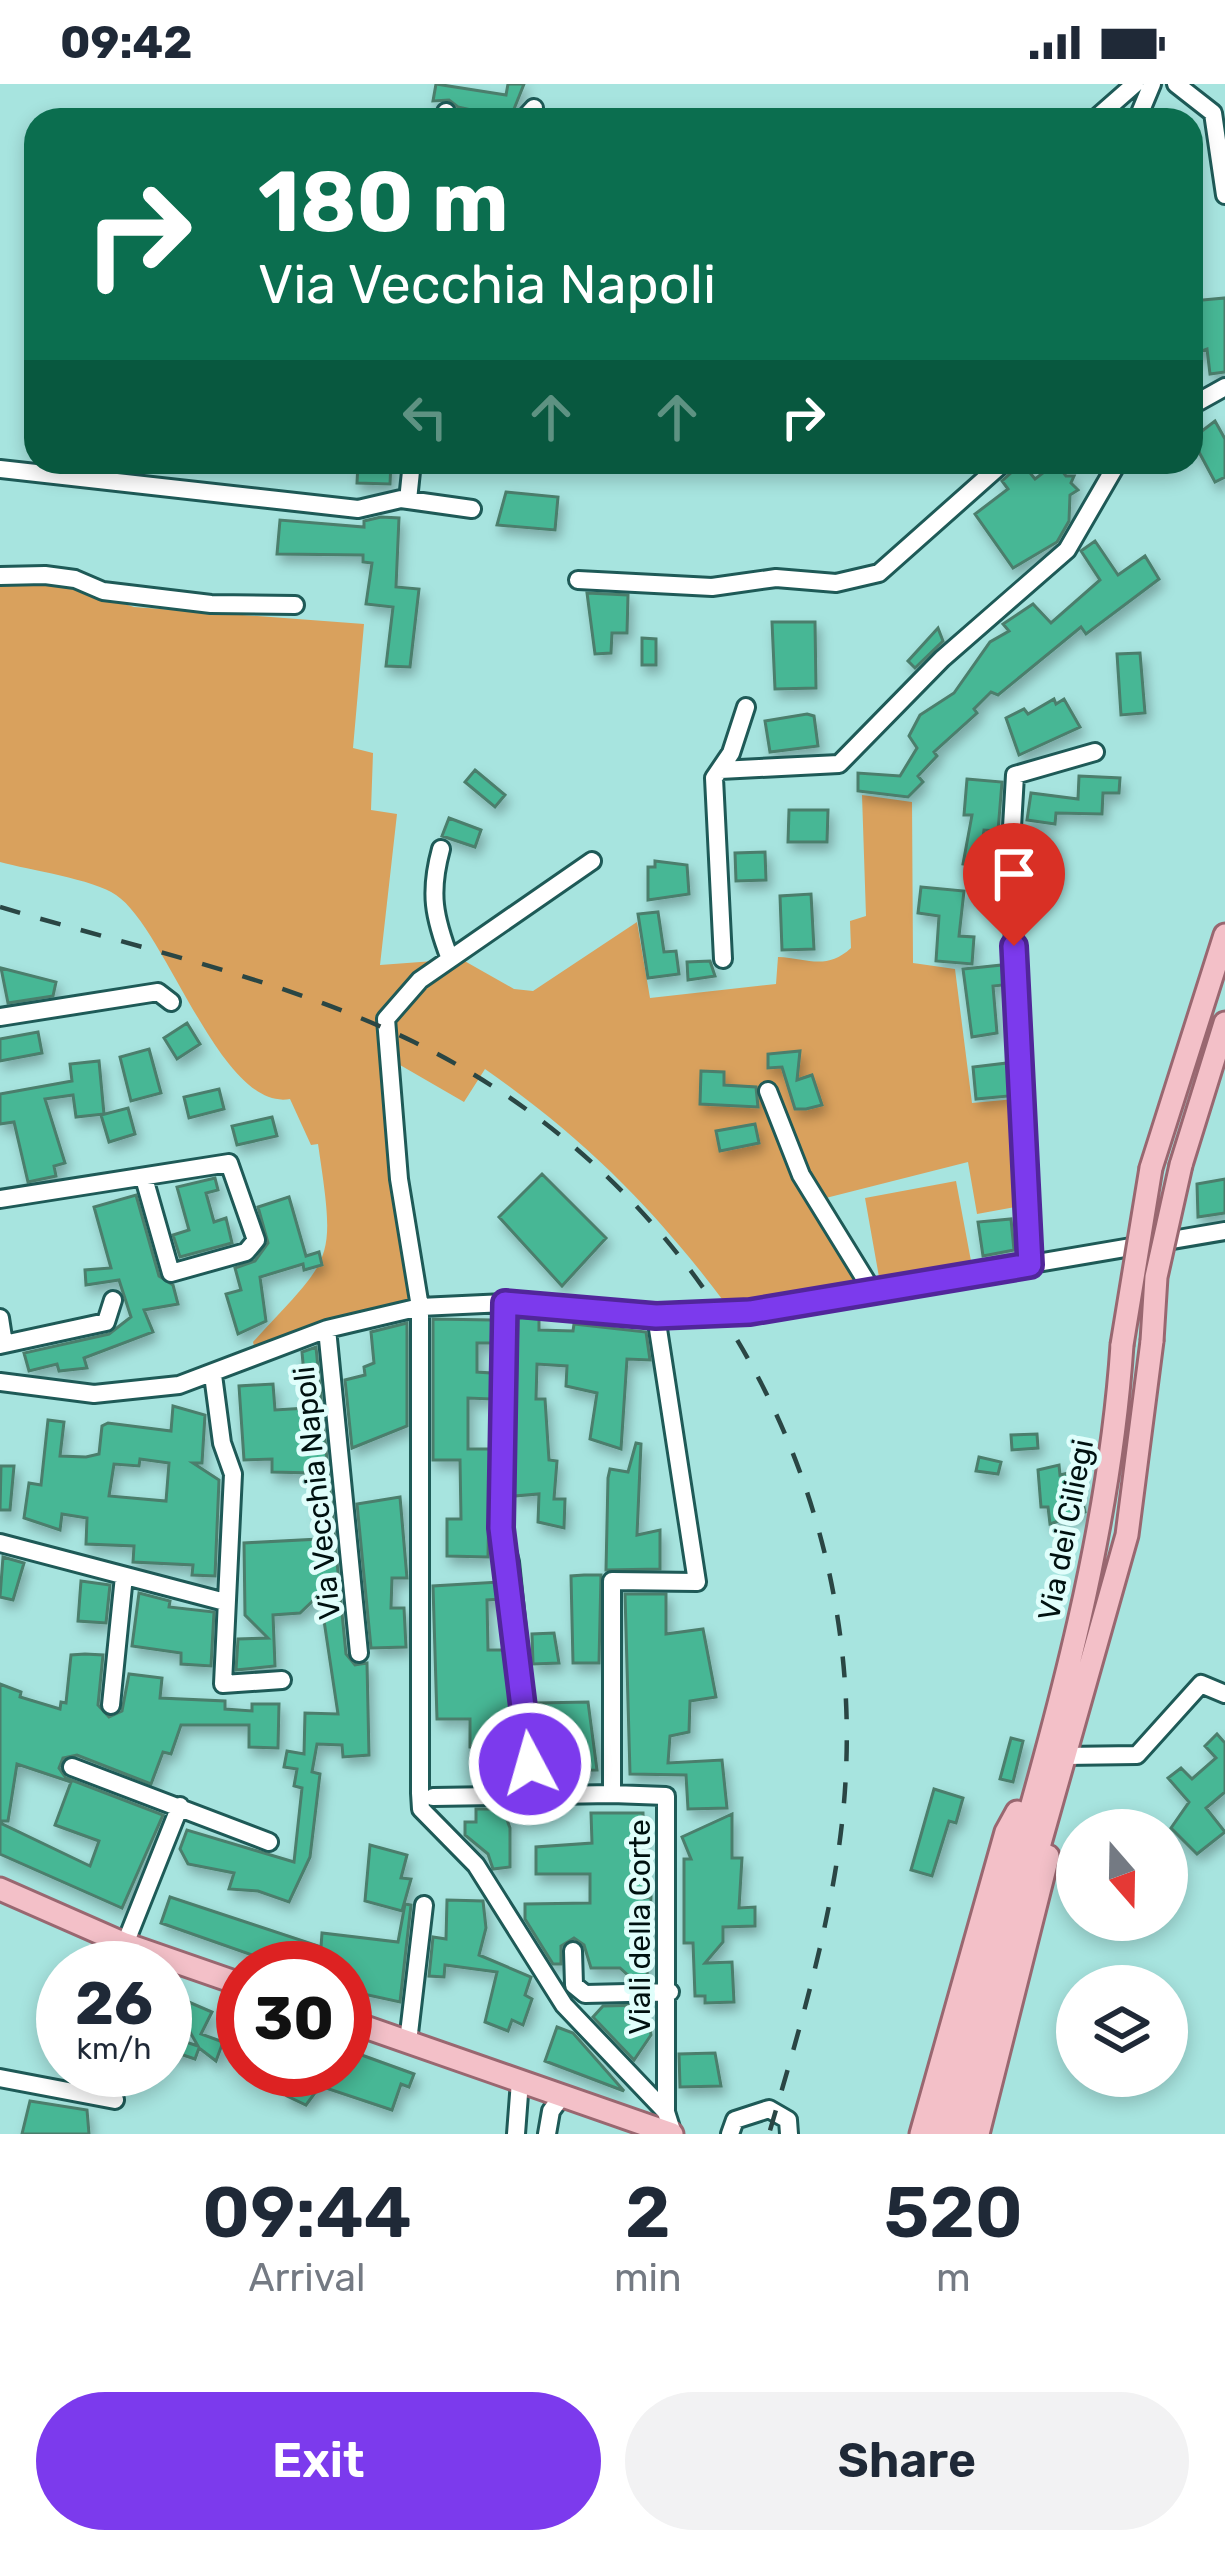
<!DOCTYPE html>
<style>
:root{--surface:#fff;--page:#f2f2f3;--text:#1f2937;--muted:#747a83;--accent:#7c3aed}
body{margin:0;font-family:Rubik,sans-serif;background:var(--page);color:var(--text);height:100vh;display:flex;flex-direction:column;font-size:45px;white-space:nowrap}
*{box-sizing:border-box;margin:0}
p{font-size:39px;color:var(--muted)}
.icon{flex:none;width:66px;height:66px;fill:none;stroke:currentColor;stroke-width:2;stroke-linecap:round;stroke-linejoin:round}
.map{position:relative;height:2050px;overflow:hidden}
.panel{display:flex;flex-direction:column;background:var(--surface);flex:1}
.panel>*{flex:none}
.banner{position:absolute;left:24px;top:24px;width:1179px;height:366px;border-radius:36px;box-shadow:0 6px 18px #0003;background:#0b6e4f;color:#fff;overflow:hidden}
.needle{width:78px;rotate:160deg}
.fabs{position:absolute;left:1056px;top:1725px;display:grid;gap:24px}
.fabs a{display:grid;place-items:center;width:132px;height:132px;border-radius:50%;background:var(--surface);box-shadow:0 6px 18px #0003;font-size:60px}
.speed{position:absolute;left:36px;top:1857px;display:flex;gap:24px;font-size:60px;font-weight:700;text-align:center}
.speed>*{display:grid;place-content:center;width:156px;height:156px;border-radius:50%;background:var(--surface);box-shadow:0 6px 18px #0003;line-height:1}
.speed small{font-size:30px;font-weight:400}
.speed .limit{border:18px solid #d22;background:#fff;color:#111}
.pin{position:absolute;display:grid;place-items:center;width:102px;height:102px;color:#fff;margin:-123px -51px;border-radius:50% 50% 50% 0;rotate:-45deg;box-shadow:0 0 12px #0007}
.pin .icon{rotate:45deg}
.me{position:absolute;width:132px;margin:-66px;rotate:354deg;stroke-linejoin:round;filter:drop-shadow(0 0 9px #0008)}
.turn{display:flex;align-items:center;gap:42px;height:252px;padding:0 36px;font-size:54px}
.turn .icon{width:156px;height:156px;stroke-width:2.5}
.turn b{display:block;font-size:84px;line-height:102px}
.lanes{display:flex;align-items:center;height:114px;padding:0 36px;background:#0003;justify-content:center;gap:60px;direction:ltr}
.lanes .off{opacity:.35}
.eta{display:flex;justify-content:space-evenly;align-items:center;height:204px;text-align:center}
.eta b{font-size:72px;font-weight:600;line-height:84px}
.action{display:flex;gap:24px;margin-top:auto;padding:24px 36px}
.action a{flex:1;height:138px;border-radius:72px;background:var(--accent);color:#fff;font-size:48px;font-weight:600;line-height:138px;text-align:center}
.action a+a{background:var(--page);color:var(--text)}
.status{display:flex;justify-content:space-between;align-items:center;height:84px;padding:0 60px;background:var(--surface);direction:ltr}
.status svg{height:33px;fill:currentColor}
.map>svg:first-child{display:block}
</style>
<div class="status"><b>09:42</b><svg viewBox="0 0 49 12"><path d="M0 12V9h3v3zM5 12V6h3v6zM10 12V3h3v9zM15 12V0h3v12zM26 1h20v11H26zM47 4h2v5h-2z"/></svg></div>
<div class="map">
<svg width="1225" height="2050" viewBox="0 0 1225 2050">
<defs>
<filter id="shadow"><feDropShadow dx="4" dy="7" stdDeviation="6" flood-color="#0004"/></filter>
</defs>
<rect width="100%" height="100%" fill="#a7e4df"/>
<path fill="#d9a15d" d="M0,499L72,503L134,523L364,540L353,664L373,669L371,726L397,730L380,881L461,875L514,905L533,907L637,838L650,914L776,900L778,873C807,874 826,887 851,864L850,837L866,832L862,711L912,718L913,879L955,885L972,1019L1015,1015L1021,1122L977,1130L968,1078L810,1118L859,1205L728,1223C656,1126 584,1054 485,985L464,1018L381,970L412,1220L255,1266L253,1258C334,1170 336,1181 318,1060L311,1061L290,1015C221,1028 166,844 116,811C93,795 29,786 0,778Z
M956,1097L971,1177L879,1193L865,1114Z"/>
<path fill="#46b795" stroke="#4b7e6c" stroke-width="3" fill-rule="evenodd" filter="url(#shadow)" d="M436,0L506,11L508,0H524L510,35L458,23L449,16L433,17Z
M1225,214V288L1210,290L1207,265L1191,271V217Z
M1191,335L1202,347L1215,337L1225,355V393L1215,398L1191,353Z
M358,378H391L390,400L357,399Z
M1022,379L1035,395L1056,379L1066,392H1074L1071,399L1078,406L1070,411L1069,437L1057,458L1013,484L975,430L1008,405L1002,397Z
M506,408L558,413L555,446L497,441Z
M381,433L399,434L396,503L419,505L410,583L386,582L393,523L366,520L372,479L363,478V471L277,470L280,436L364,443V437Z
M1095,457L1118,491L1145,472L1159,495L1086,550L1081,543L998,611L991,608L974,625L977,629L934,668L937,672L918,692L923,698L908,713L858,707V689L900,692L917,664L909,652L920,631L954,609L990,558L1009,547L1003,540L1033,520L1051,539L1100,496L1081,467Z
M587,509L628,511L627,549H612L611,569L595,570Z
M772,538H815L816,604L775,605Z
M938,544L943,557L915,584L908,577Z
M642,554L656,555V581H642Z
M1140,569L1145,629L1121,631L1117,570Z
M1054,615L1056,620L1064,615L1080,643L1019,671L1006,634L1024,625L1028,630Z
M807,630L814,632L818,662L770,668L765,637Z
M475,686L505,711L495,723L465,698Z
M1079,692L1120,694L1119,709H1103L1102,730L1056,729L1055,740L1027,736L1031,709L1078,715Z
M967,695L1002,698L998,747L984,746L979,782L963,780L972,731H964Z
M789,726H828L827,758H788Z
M449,734L481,746L475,763L442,752Z
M765,768L766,796L736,797L735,769Z
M655,777L687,781L689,810L648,816V783H655Z
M921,803L964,807L959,852L974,853L972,880L936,877L939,832L918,829Z
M811,810L814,865L782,866L780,812Z
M658,828L664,868L676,867L679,890L648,894L638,830Z
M710,877L715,892L688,896L687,878Z
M1002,881L1003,901L993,902L997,949L972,953L963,885Z
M1,884L56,898L53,912L8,919Z
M187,939L200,960L177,975L164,954Z
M38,948L42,969L0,977V955Z
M149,965L161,1009L131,1017L120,973Z
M800,967L797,996L812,991L822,1021L806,1025H795L782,983L768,984V970Z
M99,977L104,1030L76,1033L73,1011L45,1015L65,1079L54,1082L56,1092L28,1098L14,1038L0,1040V1010L72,997L70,980Z
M1007,979L1009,1012L976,1015L973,983Z
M701,987L724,988V1001L756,1003L758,1023L700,1020Z
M219,1005L224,1025L189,1034L184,1013Z
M128,1024L135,1050L109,1058L101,1031Z
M272,1033L277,1052L237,1061L232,1042Z
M755,1040L759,1059L720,1067L716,1047Z
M542,1090L606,1154L562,1202L499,1133Z
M215,1094L218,1106L206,1109L214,1138L226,1134L232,1159L180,1173L173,1151L189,1146L177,1103Z
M1225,1095V1129L1198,1133L1197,1100Z
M136,1111L159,1192L173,1201L178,1220L144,1226L153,1248L84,1274L87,1284L59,1287L57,1280L29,1287L24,1269L109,1250L131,1233L119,1196L86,1201L85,1186L111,1184L94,1123Z
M289,1113L306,1172L319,1168L322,1181L304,1186L303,1180L260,1193L266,1237L238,1250L226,1210L241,1206L235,1184L255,1177L268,1159L258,1123Z
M1011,1135L1014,1166L983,1172L978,1138Z
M518,1233L539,1235V1246L573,1247L574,1240L646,1248L650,1276L627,1275L621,1365L590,1355L597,1309L566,1302L567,1282L537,1280L536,1315H545L549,1376L557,1377L554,1415H565L564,1444L538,1438L539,1410L514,1412Z
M433,1235L492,1236V1259H477V1288L491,1289V1315L468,1314V1365H490L488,1473L447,1472V1435H461L460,1376H433Z
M407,1239V1342L352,1364L345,1296L365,1291L364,1283L374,1279L371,1248Z
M316,1263L346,1570L355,1581L367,1579L369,1671L343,1673L342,1661L317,1660L312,1688L320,1690L310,1773L289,1818L258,1807L229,1805L234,1789L188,1780L180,1765L187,1746L294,1778L302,1704L294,1702L297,1685L284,1683L287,1667L304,1670L305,1629L338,1630L320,1510L300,1529L273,1531L275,1582L236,1586L238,1555L268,1554L245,1531L244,1459L319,1455L313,1389L272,1388V1375L244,1376L239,1302L273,1300L275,1326L307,1324L302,1268Z
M173,1322L205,1331L202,1379H193L219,1396L215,1492L192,1491L193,1481L133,1478L134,1462L86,1460L87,1434L62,1430L60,1446L24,1434L29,1399L41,1401L48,1336L64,1338L60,1372L86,1373L99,1370L102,1342L108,1339L171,1347ZM140,1375L169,1379L166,1417L109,1412L114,1380L139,1382Z
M1037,1350L1038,1364L1012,1366L1011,1351Z
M636,1359L641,1360L637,1451L660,1446V1485L606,1486L608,1394L610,1385L628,1388Z
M979,1373L1001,1378L998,1390L976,1387Z
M1059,1381L1060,1391L1076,1387L1085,1428L1050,1440L1048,1423H1041L1038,1386Z
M1,1382H14L10,1426H0Z
M400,1413L407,1494H392L391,1524H404L406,1563L371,1564L357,1420Z
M3,1473L24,1479L13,1516L0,1513Z
M584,1491H601L599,1579H573L571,1492Z
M81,1497L110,1501L106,1539L78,1537Z
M499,1498L501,1515L487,1516L488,1566H506L514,1640H509L505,1663H470V1635H437L433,1502Z
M139,1509L170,1517L169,1523L214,1528L211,1582L181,1580V1569L132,1562Z
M625,1510H666V1550L703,1545L716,1613L690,1617L689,1648L670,1652L668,1679L722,1676L727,1724L688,1725L686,1691L630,1690Z
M554,1549L559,1579L533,1580L532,1550Z
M85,1570L103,1571L98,1621L109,1633L122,1627L129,1590L162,1594L160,1614L225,1617V1625L252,1627V1620H279L278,1664L249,1663V1641H181L171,1670L163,1668L151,1700L77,1671L63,1674L59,1684L66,1694L163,1731L122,1824L0,1770V1739L90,1782L99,1757L55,1741L71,1698L17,1680L8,1737H0V1600L21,1608L20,1613L60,1625L61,1618L66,1619L71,1571Z
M588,1618L597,1686L552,1687L551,1655H543L537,1619Z
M1217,1650L1225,1659V1708L1206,1724L1225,1748L1197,1770L1171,1744L1189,1718L1168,1694L1181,1684L1192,1695L1216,1674L1205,1662Z
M1011,1654L1023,1657L1013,1698L1000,1695Z
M934,1705L963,1714L956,1739L949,1737L932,1792L911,1786Z
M476,1725H503L510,1744V1783L493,1785L488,1770L465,1751V1738H476Z
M591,1729H643L644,1814L651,1813L647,1894L630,1893L620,1884H591L584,1861L574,1854L561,1862V1880H553L525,1835V1820L590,1819V1790H536V1763L592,1759Z
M732,1730V1774H742L739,1824L755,1823V1842L723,1843V1858L705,1879L732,1878L734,1918L705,1919V1912H695L693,1859H684V1775H691L682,1753Z
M370,1761L407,1771L401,1794L411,1795L402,1827L365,1817Z
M170,1813L321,1863L322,1849L398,1858L405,1820L411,1821L400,1918L345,1906V1884H289L161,1839Z
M447,1816L483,1817L486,1844L479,1871L531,1893L525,1911L532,1915L523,1941L512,1936L508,1947L485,1938L497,1888L445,1881L444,1893L429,1892L433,1853L446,1855Z
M184,1916L212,1928L201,1950L223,1958L216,1977L199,1964L195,1975L165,1965V1951L198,1962L179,1929Z
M646,1921L651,1951L634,1976L593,1933L603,1922Z
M557,1943L573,1949L624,2007L545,1977Z
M345,1965L414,1990L409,2003L401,2000L392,2026L320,2002L306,2021L287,2012L296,1986H345Z
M715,1969L721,2002L680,2003L679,1970Z
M30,2017L87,2026L89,2050H22Z"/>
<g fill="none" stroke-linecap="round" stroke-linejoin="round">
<g stroke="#1e5a57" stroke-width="22">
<path id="minor" d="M1176,0L1213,29L1225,111
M445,36L446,28
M523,36L534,24
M1094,36L1135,0
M1137,36L1152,0
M1191,322L1225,303
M0,385L358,425L401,415L472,425
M408,416L412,378
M0,492L45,491L75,495L103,507L211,520L295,521
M578,496L712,503L776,494L836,499L879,489L1004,378
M720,686L839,680L942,575L1067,466L1118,378
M441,765C429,809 434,833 450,875
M592,777L420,896L386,935L399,1095L420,1223V1709L421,1725L476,1781L564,1921L666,2028L673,2050
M723,875L714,694L731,669L746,623
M0,933L158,908L171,918
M768,1007L801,1091L873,1208
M0,1115L229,1079L256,1156L246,1168L171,1189L144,1094
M1030,1181L1010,778L1015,691L1095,668
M505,1219L501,1444L510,1478L534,1711
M656,1232L697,1498L612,1497V1710L666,1712V2028
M0,1234L4,1260
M327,1245L359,1569
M0,1261L106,1238L113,1216
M213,1291L222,1359L233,1390L223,1600L282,1596
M0,1298L94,1310L179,1301L327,1245L420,1223L505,1219L656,1232L750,1228L1225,1147
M0,1459L225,1518
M111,1621L124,1492
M1064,1672L1137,1671L1201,1600L1225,1610
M72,1683L269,1758
M433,1713L612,1710
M125,1860L180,1722
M573,1867L574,1901L585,1910L670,1908
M408,1958L424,1821
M0,1994L115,2016
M516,2050L520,1997
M547,2050L551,2027L562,2012
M730,2050L735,2036L769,2025L788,2036L789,2050"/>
</g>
<g stroke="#996770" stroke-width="27">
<path id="major" d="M1181,1081L1225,939
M1151,1084L1225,851
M0,1805L125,1860L243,1901
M345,1936L672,2050
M921,2050L1006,1748L1017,1728
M942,2050C1005,1788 1104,1531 1122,1261
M958,2050L1127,1451L1152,1257
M978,2050L1048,1772"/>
</g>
<use href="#minor" stroke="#fff" stroke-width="16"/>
<use href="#major" stroke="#f3c0c8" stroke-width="21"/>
<path stroke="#2a4644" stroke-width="4.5" stroke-dasharray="21 21" stroke-linecap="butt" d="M0,823C137,864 285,895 414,958C689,1092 860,1381 846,1687C841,1809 803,1933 769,2050"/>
<g stroke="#996770" stroke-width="27" stroke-linecap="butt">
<path id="major-bridge" d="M1152,1257L1156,1193L1181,1081
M1122,1261L1151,1084"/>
</g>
<use href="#major-bridge" stroke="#f3c0c8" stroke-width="21"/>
</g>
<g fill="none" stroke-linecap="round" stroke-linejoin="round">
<g stroke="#51269a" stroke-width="30">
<path id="route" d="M530,1680L501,1444L505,1219L656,1232L750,1228L1030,1181L1014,862"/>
</g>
<use href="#route" stroke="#7c3aed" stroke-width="21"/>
</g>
<g text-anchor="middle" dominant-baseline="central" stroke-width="10" stroke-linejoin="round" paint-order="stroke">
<g font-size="30" fill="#001110" stroke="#e0fefb">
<text transform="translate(317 1409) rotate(-96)">Via Vecchia Napoli</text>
<text transform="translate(1066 1446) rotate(-79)">Via dei Ciliegi</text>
<text transform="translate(640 1843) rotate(-90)">Viali della Corte</text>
</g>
</g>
</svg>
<div class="fabs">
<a><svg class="needle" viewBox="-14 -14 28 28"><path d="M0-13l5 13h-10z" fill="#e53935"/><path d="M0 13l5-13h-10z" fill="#747a83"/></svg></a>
<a><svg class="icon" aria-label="layers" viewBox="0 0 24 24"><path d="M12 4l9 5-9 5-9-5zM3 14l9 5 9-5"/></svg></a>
</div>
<div class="speed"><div>26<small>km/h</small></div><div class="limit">30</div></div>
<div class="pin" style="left:1014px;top:862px;background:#d93025"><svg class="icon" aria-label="arrive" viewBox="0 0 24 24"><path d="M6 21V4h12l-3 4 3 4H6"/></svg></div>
<svg class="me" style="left:530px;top:1680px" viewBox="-20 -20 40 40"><circle r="17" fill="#7c3aed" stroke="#fff" stroke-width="3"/><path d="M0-11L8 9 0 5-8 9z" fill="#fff"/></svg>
<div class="banner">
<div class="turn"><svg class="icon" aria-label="right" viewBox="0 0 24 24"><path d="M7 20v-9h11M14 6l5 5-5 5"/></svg><div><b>180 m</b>Via Vecchia Napoli</div></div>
<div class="lanes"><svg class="icon off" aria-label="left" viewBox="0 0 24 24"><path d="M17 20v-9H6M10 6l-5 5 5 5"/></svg><svg class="icon off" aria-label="ahead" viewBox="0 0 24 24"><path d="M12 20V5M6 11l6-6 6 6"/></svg><svg class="icon off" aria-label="ahead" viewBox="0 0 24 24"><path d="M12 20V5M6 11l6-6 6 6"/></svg><svg class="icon" aria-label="right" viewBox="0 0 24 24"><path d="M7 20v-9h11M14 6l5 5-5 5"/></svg></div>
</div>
</div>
<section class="panel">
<div class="eta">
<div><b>09:44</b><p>Arrival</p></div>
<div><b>2</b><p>min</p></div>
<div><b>520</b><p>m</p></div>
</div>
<div class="action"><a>Exit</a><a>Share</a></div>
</section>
